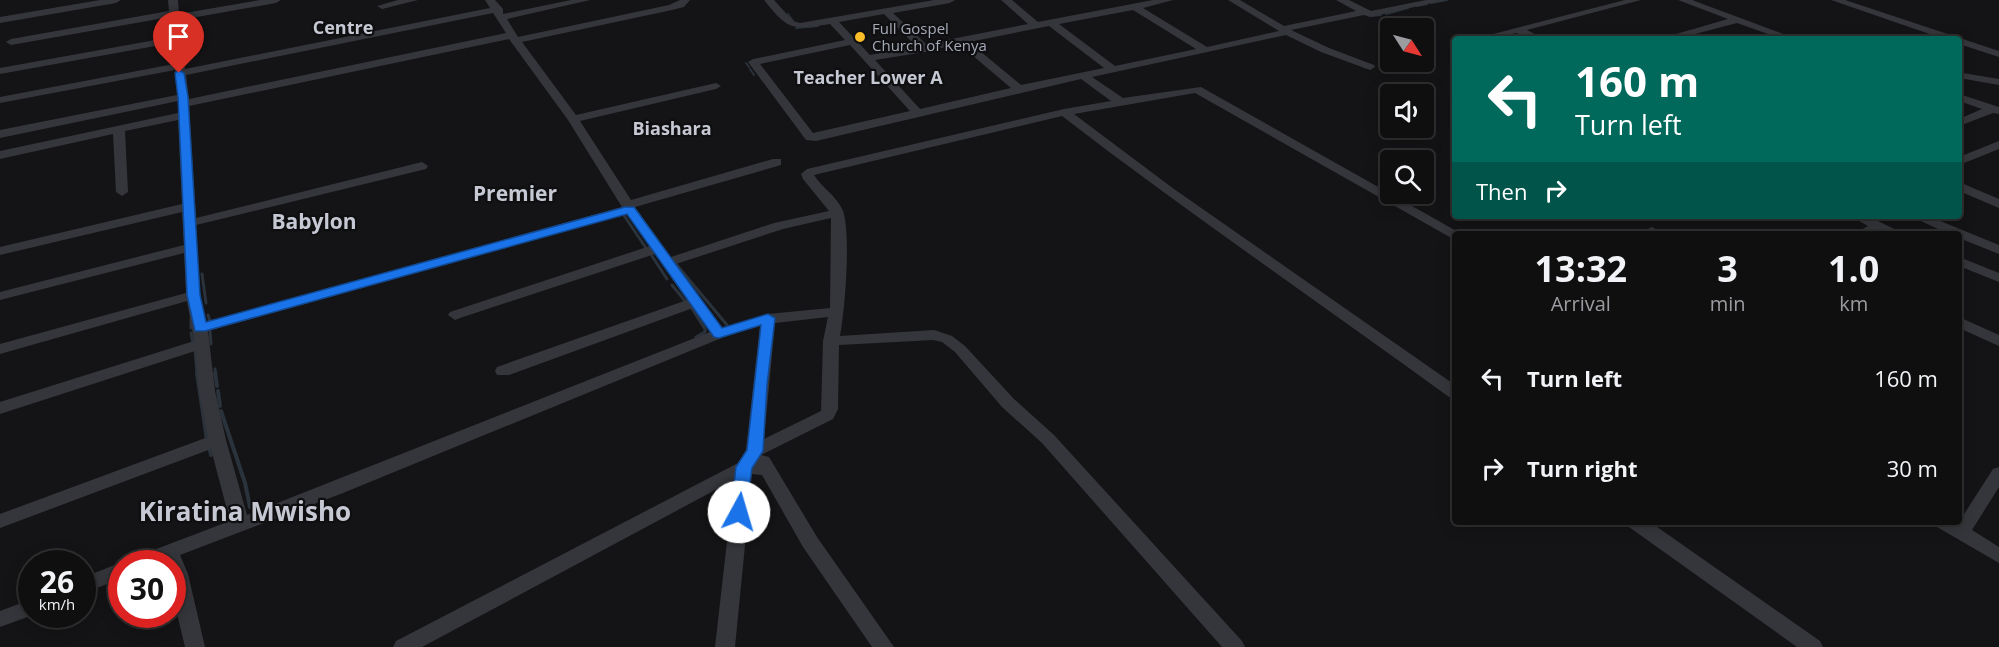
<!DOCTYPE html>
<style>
:root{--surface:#0f0f10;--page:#1d1d1e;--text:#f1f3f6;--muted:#9b9c9f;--line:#2f2f30}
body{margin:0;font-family:"Open Sans",sans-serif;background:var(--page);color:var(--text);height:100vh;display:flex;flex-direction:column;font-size:22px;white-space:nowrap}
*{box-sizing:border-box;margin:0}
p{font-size:20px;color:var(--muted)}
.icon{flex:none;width:33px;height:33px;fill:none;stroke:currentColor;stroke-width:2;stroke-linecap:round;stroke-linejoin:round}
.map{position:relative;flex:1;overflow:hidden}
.side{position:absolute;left:1452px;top:231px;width:510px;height:294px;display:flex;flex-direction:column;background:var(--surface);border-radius:6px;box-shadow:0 3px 15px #0003,0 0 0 2px var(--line)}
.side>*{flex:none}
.guide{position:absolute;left:1452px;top:36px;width:510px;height:183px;border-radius:6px;box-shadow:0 3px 15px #0003,0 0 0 2px var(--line);background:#00695c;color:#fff;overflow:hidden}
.needle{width:39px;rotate:126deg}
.fabs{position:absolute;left:1380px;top:18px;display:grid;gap:12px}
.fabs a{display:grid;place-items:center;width:54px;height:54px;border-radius:6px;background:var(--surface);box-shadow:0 3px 15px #0003,0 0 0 2px var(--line);font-size:30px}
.speed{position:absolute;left:18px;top:550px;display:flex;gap:12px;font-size:30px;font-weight:700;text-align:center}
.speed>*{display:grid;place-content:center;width:78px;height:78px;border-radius:50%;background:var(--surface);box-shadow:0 3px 15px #0003,0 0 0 2px var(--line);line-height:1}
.speed small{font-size:15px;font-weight:400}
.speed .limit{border:9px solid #d22;background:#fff;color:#111}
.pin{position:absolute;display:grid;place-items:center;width:51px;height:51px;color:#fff;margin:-62px -26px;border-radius:50% 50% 50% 0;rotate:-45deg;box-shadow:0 0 6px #0007}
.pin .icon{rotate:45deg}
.me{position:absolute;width:66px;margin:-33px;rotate:6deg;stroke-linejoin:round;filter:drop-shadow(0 0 4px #0008)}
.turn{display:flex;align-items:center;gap:21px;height:126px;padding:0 24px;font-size:27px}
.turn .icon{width:78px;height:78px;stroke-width:2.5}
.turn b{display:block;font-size:42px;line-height:51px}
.then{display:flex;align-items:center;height:57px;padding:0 24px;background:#0003;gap:12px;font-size:22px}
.eta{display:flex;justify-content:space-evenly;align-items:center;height:102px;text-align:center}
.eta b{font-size:36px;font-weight:700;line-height:42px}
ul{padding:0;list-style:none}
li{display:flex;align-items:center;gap:18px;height:90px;padding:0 24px}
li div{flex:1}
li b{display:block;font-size:22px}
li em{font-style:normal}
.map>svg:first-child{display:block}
</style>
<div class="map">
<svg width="1999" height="647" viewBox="0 0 1999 647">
<rect width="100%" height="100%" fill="#141416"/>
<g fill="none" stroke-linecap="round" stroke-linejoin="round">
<path stroke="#2a323b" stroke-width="2" d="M1431,3L1447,0
M1417,6L1427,4
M788,14L793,21
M1386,14L1408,8
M1371,16L1381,15
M796,28L818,26
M746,63L749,67
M750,69L754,75"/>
<path stroke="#2a323b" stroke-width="3" d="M623,214L646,248
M652,256L667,279
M676,264L727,325
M202,274L206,303
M672,285L685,301
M691,307L705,329V332L696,337
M208,315L210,321
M191,319V328
M210,331L211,344
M191,333L193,343
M195,350L197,374
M215,369L216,374"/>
<path stroke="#2a323b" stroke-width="4" d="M197,373L207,440
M215,373L217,386
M218,391L220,406
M221,411L245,483L250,507
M209,446L211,455"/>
<path fill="#35363b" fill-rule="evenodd" d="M100,0H121L116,3L0,23V17Z
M168,0H178L179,14L260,0H281L276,3L180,20L185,69L490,8L485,0H495L503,9V14L571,0H590L507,19L518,37L669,5L680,0H690L684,7L672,10L522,42L576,115L716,83L721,86L716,89L580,121L631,200L773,159H781V165L635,207L671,257L774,223L829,211L803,179L801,174L807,169L1064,109L1111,101L1081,79L816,141L806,140L748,62L753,59L845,40L830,24C792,30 789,31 764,0H774L793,21L800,23L934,0H955L950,3L893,13L926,44L1028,24L1001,0H1012L1038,22L1153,0H1173L1143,8L1207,47L1279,31L1228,0H1240L1284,26L1356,11L1336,0H1349L1371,11L1426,0H1445L1370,17L1364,15L1291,30L1329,48L1374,65L1375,67L1370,70L1321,52L1286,35L1092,77L1123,98L1201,87L1460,233L1455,234V240L1195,93L1074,114L1174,189L1455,385V398L1449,397C1320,303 1188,213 1062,116L814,175C822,188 837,196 843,211C851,234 845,311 840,336L934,330L952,336L965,346L1014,399L1054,435L1242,641L1245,647H1222L1042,443L1002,407L955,352L942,342L933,340L839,345L838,409L833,419L761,455L769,457L817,537L894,647H872L803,547L762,475L752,474L735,647H715L734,480L422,647H393L396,641L738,463L746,450L760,326L724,337L343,493L180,555L188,574L205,647H185L172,593V564H165L164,562L158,564H127L130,559L230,521L211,449L0,528V514L208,437L199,391L195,351L0,414V402L194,341L187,301L0,354V344L186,293L184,253L0,300V292L184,245L182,212L0,255V247L182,204L178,120L125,131L128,192L122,196L116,192L113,134L0,159V151L178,113V101L0,138V130L177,95L175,70L0,103V97L174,64L172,43L0,74V68L172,37L170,17L11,45L6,42L11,39L169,11ZM1133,10L1196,49L1115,66L1059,24ZM493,13L506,33L189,99L186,75ZM884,14L916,46L870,55L839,22ZM1049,26L1104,68L1021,85L969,42ZM509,39L568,120L622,207L206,322L200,295L196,225L426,169L428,166L422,162L196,218L189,106ZM959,44L1011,88L920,109L875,60L925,52ZM850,45L910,111L813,133L760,64ZM627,214L650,246L450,312L448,315L455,320L460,318L655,254L687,300L497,367L495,371L497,375H509L693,308L710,332L247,515L226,440L215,391L208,331ZM831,218L830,308L768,314L722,328L676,264L783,229ZM828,317L823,341L821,411L764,439L775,323Z
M398,0H418L382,9L377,6Z
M1625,0H1641L1527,30L1544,39H1530L1516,33L1491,39H1474Z
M1678,0H1692L1797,39H1782L1737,23L1676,39H1659L1728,19Z
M1831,0H1845L1999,51V57L1959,44V39H1944Z
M1963,73L1999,79V85L1959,78V74Z
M1959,94L1999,107V114L1993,113L1959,126V119L1982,109L1959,101Z
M1999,141V149L1959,165V157Z
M1959,182L1999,199V208L1959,191Z
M1850,216H1868L1904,234H1886L1879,231L1872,234H1854L1868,226Z
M1910,216H1928L1999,245V254L1959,238V234H1949Z
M1652,227L1659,231L1657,234H1638Z
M1959,257L1999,273V282L1959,266Z
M1959,317L1999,335V346L1959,328Z
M1999,467V487L1972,530L1999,547V563L1937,527L1935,522H1959L1993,469Z
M1627,522H1650L1820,641L1823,647H1797L1629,527Z
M122,562L127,564H122V578L82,594V578Z
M32,599L33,615L0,627V611Z"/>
</g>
<path fill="#1a73e8" stroke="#114b97" stroke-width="1.5" d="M179,70L184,73L188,97L200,295L206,322L625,207H634L722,328L768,314L775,318L767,385L763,451L752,468L745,517L739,518L733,517L731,512L736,467L747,450L761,325L719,338L714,337L627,214L205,331H195L187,295L178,97L175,73Z"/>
<circle fill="#fbbd28" stroke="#0f0f11" stroke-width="2" cx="860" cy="37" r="6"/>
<g text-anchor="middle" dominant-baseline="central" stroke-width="4.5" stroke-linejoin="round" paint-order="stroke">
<g font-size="15" fill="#a5aab7" stroke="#0f0f11" text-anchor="start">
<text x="872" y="28">Full Gospel<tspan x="872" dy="17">Church of Kenya</tspan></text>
</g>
<g font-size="18" font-weight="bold" fill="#c6c9d3" stroke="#0f0f11">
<text x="343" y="27">Centre</text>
<text x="868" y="77">Teacher Lower A</text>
<text x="672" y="128">Biashara</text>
</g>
<g font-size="21" font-weight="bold" fill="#c6c9d3" stroke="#0f0f11">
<text x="515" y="193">Premier</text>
<text x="314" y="221">Babylon</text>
</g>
<g font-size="26" font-weight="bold" fill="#c6c9d3" stroke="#0f0f11">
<text x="245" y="511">Kiratina Mwisho</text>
</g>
</g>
</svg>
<div class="fabs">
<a><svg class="needle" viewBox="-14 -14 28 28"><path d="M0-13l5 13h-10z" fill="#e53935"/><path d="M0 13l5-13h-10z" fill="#9b9c9f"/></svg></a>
<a><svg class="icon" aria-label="sound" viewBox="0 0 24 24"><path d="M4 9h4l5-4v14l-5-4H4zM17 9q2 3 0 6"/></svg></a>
<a><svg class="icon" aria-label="search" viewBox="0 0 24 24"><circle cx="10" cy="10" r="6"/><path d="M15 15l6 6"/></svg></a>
</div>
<div class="speed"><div>26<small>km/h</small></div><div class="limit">30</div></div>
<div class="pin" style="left:179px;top:73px;background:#d93025"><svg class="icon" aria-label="arrive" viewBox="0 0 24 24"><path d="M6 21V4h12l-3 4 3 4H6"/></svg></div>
<svg class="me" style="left:739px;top:512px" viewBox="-20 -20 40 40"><circle r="19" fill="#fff"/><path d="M0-13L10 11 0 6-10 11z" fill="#1a73e8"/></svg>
<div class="guide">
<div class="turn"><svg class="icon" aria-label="left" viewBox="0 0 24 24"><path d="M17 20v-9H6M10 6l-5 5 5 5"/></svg><div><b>160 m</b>Turn left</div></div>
<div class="then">Then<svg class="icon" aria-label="right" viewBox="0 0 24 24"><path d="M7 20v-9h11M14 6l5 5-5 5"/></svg></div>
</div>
<section class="side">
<div class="eta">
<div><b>13:32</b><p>Arrival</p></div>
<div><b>3</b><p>min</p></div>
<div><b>1.0</b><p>km</p></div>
</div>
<ul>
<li><svg class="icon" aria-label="left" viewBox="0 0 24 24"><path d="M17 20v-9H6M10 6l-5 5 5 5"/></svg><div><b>Turn left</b></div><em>160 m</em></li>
<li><svg class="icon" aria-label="right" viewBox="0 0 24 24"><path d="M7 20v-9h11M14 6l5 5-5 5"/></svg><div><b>Turn right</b></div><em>30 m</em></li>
</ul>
</section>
</div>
